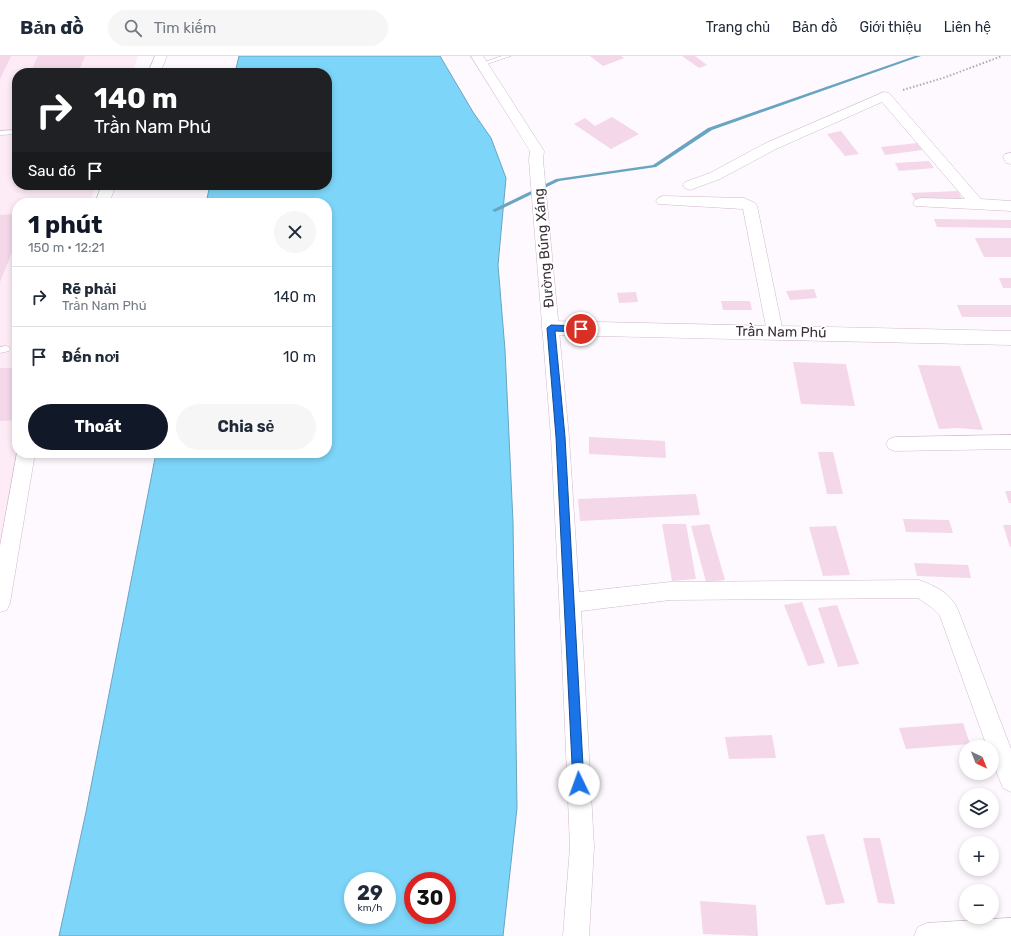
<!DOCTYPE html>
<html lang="vi">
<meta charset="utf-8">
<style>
:root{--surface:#fff;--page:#f6f6f7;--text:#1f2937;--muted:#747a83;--line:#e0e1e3;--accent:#111827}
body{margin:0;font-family:Rubik,sans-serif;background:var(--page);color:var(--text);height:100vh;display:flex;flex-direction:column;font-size:15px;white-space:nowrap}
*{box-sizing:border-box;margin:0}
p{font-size:13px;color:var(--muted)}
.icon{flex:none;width:22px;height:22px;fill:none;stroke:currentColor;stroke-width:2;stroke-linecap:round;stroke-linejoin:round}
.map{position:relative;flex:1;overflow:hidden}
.sheet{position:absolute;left:12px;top:142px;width:320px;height:260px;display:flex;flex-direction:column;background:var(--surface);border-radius:16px;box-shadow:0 2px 6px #0003}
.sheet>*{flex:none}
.banner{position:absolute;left:12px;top:12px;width:320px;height:122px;border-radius:16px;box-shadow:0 2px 6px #0003;background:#202124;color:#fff;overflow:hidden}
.needle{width:26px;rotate:137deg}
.tools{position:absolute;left:959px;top:684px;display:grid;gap:8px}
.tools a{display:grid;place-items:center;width:40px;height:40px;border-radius:50%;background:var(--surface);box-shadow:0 2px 6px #0003;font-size:20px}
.speed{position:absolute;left:344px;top:816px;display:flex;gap:8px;font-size:20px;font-weight:700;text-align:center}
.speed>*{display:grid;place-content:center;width:52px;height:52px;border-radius:50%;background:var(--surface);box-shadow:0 2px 6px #0003;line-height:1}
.speed small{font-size:10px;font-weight:400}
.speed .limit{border:6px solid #d22;background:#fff;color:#111}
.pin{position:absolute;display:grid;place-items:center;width:34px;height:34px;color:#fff;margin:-17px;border:2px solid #fff;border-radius:50%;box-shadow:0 1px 4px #0007}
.me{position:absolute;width:44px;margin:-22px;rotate:357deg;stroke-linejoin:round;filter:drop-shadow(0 0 3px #0008)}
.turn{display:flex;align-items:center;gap:14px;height:84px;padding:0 16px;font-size:18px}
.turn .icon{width:52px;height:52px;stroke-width:2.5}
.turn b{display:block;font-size:28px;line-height:34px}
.then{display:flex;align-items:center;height:38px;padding:0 16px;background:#0003;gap:8px;font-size:15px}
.round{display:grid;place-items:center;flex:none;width:42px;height:42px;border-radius:21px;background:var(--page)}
.headline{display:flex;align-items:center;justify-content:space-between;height:68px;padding:0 16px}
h1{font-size:24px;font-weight:700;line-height:30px;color:var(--accent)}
.action{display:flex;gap:8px;margin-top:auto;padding:8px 16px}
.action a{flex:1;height:46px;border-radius:24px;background:var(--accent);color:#fff;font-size:16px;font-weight:700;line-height:46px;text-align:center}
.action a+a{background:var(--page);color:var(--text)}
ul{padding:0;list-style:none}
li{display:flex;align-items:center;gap:12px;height:60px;padding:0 16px;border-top:1px solid var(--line)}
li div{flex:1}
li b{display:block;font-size:15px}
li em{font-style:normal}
header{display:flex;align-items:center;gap:24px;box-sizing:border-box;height:56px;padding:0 20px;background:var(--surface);border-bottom:1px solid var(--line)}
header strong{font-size:19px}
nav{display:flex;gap:22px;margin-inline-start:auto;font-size:14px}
.search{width:280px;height:36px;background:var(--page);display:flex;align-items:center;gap:10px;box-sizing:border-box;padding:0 14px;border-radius:22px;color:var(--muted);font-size:15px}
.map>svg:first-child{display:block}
</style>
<header>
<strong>Bản đồ</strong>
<div class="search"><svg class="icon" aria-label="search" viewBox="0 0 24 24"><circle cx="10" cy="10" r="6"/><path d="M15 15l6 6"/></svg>Tìm kiếm</div>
<nav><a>Trang chủ</a><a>Bản đồ</a><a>Giới thiệu</a><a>Liên hệ</a></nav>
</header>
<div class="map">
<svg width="1011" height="880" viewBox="0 0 1011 880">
<rect width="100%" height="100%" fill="#fef9fe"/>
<path fill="#fdebf6" d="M0,0H138L132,17H17V129H96L90,147H17V397L0,541Z"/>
<path fill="#7dd6f9" stroke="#69a4c0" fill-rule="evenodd" d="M239,0H440L473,56L491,82L506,122L498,209L505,294L513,466L517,752L503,880H59L86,756L156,397H327V147H206L210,129H327V17H235ZM353,825H387V859H353ZM413,825H447V859H413Z"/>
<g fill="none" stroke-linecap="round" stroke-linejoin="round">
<path fill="#69a4c0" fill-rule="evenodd" d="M915,0H921L712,74L656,111L559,125L497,155L495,156L492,154L556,123L653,109L708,72Z"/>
</g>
<path fill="#f4d7e8" d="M0,0H11L0,23Z
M38,0H85L78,17H30Z
M590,0H621L624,2L603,10Z
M682,0H695L707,9L699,12Z
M612,61L639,78L611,93L574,68L585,62L595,70Z
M841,75L859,98L845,100L827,78Z
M917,87L922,94L885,99L881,91Z
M929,105L934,112L899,115L895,107Z
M958,135L962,143L915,144L911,137Z
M17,158V184L0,226V159Z
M934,163L1011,164V172L937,171Z
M975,182H1011V201H984Z
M999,222H1011V232H1003Z
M814,233L817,242L790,244L786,235Z
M636,236L638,246L619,247L617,237Z
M721,245H750L752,254H723Z
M957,249H1011V261H962Z
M793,306L846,308L855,350L801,348Z
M918,309L960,310L983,374L958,372L939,373Z
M0,312H17V364L0,365Z
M589,381L665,385L666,402L589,398Z
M818,396H833L843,438H827Z
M1005,435H1011V447H1009Z
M696,438L700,459L580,465L578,443Z
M903,463L949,464L953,477L906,476Z
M662,468H686L696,523L672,525Z
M709,468L725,524L706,526L691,470Z
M1003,469H1011V491H1010Z
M836,470L850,519L823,520L809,471Z
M914,507L968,509L971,522L917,520Z
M802,546L825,607L808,610L784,549Z
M837,549L859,608L838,611L818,552Z
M963,667L970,688L906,693L899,672Z
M772,679L776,702L729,703L725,681Z
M824,778L845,847L826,849L806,780Z
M863,782H880L895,848L878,847Z
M700,845L756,849L758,880L703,878Z"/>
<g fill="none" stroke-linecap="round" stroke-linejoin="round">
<g stroke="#d0b9ce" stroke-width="1">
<path id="service" d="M502,0H511L484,9L479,8Z
M17,74V78L0,79V75Z
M6,290L9,291L10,293L9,295L0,297V291Z"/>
</g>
<g stroke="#d0b9ce" stroke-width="1">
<path id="minor" d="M155,0H167L160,17H148Z
M471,0H483L544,95L543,104L569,381L579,536L670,526L919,524C935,530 951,537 958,554L1011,693V736L1003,732C997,718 992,706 992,691H987L940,560L931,551L918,542L670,544L581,555L594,791L589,880H563L570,791L562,600L551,381L529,104L530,95Z
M884,36L889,37L981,143L1011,145V155L915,150L913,147L915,144L920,142L965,143L882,46L776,93L720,123L690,134L685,132L683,129L685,126L710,117L766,87Z
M1011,97V108L1006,107L1003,101L1005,98Z
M102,129H116L109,147H95Z
M663,140L744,142L755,147L757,150L783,276L781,280L775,282L769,280L767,276L743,153L658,148L656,145L658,142Z
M1011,379V393L895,395L889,393L886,388L889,383L895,381Z
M17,397H35L10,547L7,554L0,556V490Z
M1011,862V880H914L918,871L927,867Z"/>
</g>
<g stroke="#d0b9ce" stroke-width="1">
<path id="tertiary" d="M551,265L1011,275V289L551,279L544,277L541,272L544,267Z"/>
</g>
<path stroke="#b0a9b0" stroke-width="2" stroke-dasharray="1.5 2" stroke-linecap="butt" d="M903,34L946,21L1002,0"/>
<use href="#service" fill="#fff" fill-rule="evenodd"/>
<use href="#minor" fill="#fff" fill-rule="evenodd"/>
<use href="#tertiary" fill="#fff" fill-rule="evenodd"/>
</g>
<path fill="#1a73e8" stroke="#114b97" d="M551,269L581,270L585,273L581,276L555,275L565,381L584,728L583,732L579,733L575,732L573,728L556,381L547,272Z"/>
<g text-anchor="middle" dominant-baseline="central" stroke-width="3" stroke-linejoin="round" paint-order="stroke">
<g font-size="14" fill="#3a313a" stroke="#fff">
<text transform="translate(544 192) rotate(-95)">Đường Búng Xáng</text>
<text transform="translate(781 276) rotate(1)">Trần Nam Phú</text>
</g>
</g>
</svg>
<div class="tools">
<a><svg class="needle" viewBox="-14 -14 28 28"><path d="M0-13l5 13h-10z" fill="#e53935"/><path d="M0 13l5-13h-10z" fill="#747a83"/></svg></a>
<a><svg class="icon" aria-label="layers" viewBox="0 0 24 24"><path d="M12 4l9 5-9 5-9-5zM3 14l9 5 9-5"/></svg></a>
<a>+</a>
<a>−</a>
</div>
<div class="speed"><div>29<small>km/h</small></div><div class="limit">30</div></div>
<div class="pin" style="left:581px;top:273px;background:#d93025"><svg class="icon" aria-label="arrive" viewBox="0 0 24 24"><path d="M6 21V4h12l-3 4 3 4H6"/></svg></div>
<svg class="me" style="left:579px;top:728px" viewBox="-20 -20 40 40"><circle r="19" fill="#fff"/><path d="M0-13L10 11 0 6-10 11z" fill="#1a73e8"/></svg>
<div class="banner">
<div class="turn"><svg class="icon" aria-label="right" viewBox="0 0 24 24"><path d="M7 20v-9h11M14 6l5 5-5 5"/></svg><div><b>140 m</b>Trần Nam Phú</div></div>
<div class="then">Sau đó<svg class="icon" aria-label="arrive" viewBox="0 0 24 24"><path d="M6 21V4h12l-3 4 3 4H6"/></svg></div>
</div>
<section class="sheet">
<div class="headline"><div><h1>1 phút</h1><p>150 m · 12:21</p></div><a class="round"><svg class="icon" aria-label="close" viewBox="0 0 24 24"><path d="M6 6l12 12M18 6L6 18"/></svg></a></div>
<ul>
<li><svg class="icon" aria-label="right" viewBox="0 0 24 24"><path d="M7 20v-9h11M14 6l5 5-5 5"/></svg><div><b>Rẽ phải</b><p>Trần Nam Phú</p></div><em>140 m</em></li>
<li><svg class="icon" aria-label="arrive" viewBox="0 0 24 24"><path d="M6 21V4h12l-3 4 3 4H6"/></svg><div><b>Đến nơi</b></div><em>10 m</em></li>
</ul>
<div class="action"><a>Thoát</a><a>Chia sẻ</a></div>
</section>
</div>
